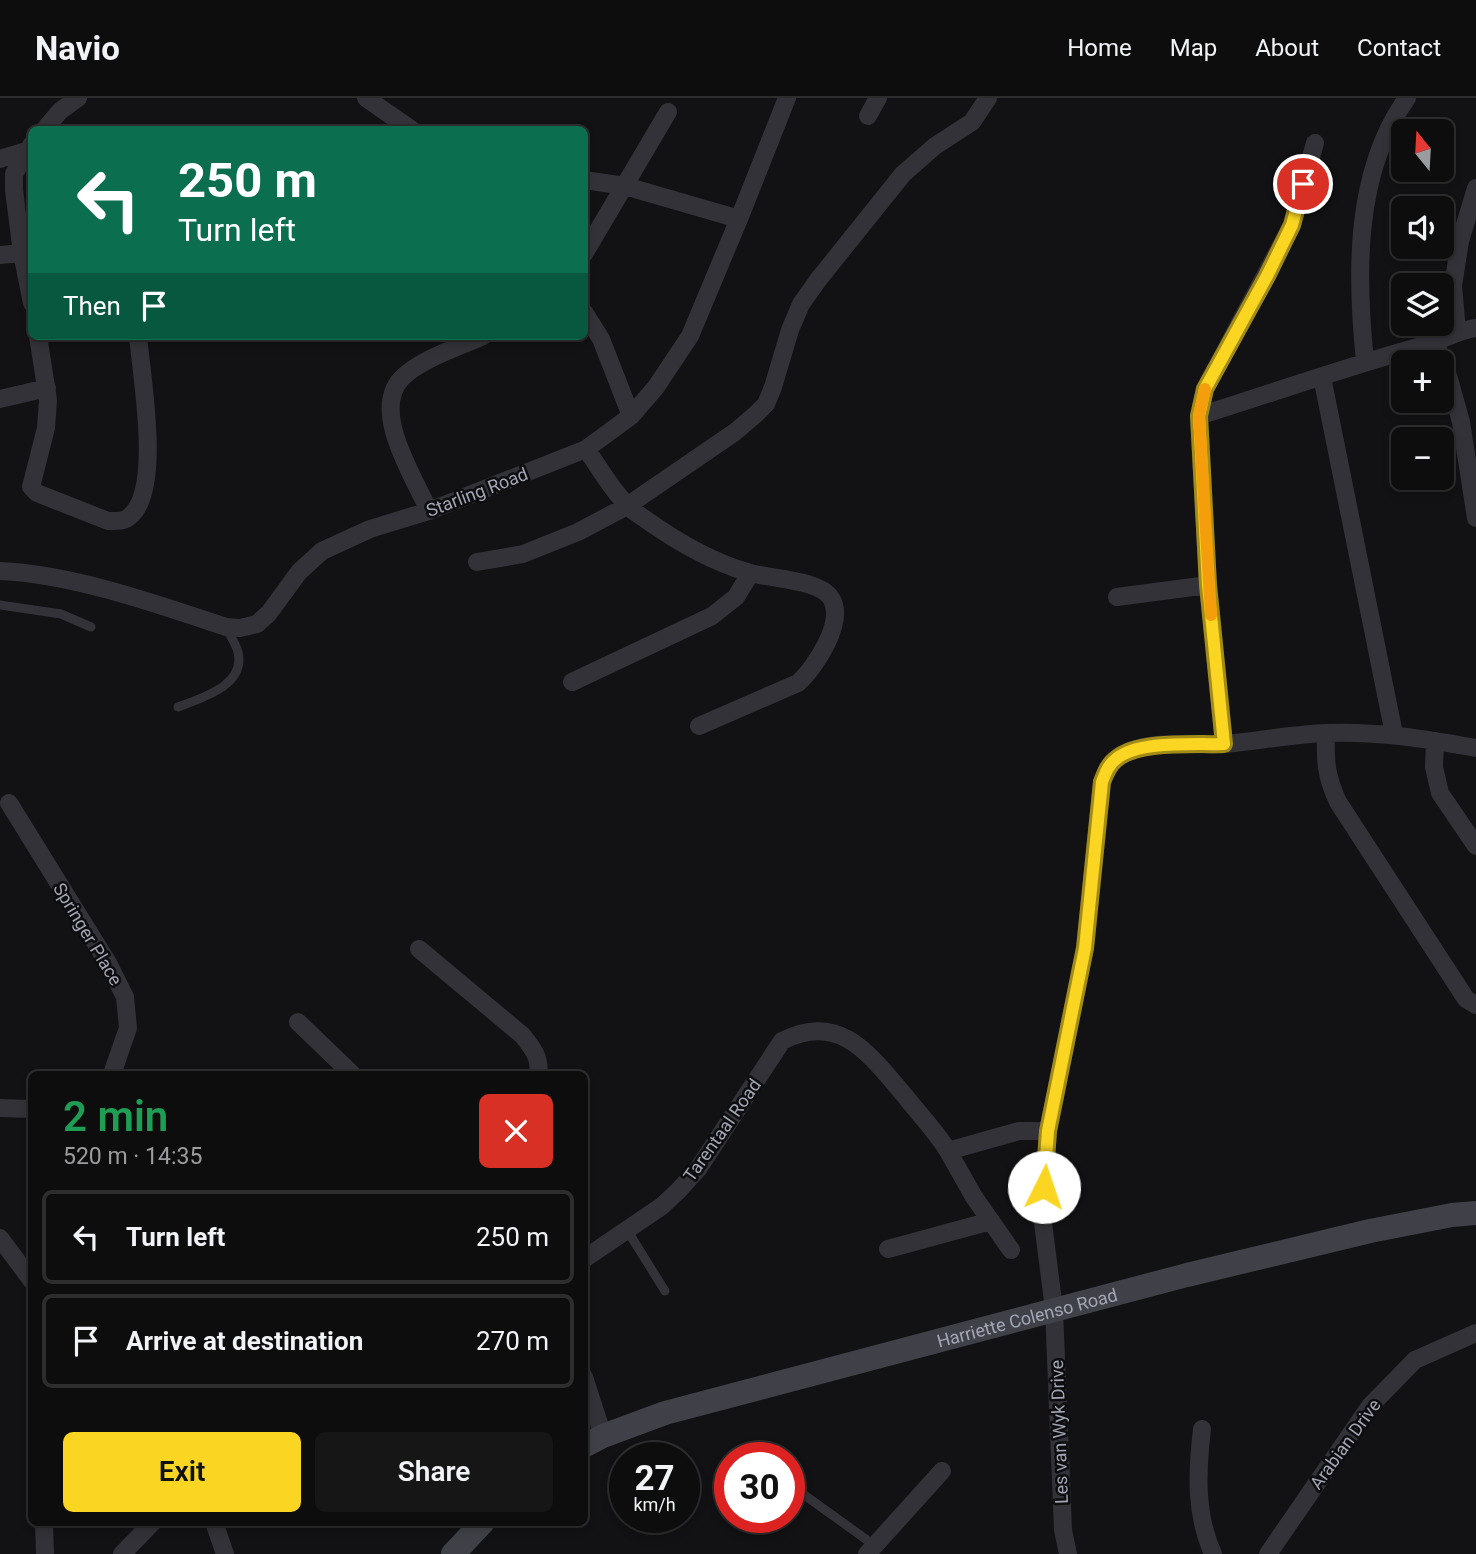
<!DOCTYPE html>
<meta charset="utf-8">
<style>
:root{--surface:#0e0d0e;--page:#171617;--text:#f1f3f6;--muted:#9b9c9e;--line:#2e2d2e;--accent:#fad623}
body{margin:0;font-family:Roboto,sans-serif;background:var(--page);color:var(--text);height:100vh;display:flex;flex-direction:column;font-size:26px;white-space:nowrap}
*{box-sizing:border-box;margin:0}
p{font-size:23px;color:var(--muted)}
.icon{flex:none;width:38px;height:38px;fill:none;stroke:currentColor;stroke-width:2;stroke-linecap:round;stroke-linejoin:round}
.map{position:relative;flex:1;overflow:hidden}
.drawer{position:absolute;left:28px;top:973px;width:560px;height:455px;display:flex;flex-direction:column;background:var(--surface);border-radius:10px;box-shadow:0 4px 10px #0003,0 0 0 2px var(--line)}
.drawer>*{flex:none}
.top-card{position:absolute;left:28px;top:28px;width:560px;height:214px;border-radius:10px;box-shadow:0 4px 10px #0003,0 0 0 2px var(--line);background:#0b6e4f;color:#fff;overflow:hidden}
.needle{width:46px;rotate:342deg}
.controls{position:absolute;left:1391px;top:21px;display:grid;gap:14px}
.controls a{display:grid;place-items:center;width:63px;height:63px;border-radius:10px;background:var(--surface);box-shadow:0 4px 10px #0003,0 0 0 2px var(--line);font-size:35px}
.speed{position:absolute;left:609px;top:1344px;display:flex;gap:14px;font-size:35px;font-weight:700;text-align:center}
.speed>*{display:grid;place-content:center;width:91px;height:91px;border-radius:50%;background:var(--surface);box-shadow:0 4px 10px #0003,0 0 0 2px var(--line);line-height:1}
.speed small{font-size:18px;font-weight:400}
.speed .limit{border:10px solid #d22;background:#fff;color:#111}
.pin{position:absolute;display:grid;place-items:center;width:60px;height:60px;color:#fff;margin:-30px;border:4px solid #fff;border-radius:50%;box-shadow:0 2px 7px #0007}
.me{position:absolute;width:77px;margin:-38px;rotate:4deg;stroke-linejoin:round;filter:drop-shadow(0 0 5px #0008)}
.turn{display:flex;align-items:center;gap:24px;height:147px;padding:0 35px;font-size:32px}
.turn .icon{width:91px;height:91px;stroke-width:2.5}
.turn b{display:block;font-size:49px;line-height:60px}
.then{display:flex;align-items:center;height:66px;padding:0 35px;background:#0003;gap:14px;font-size:26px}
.round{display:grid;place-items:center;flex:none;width:74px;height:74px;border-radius:10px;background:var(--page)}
.overview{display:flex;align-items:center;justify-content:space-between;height:119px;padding:0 35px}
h1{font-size:42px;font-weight:600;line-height:52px;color:#1e9e55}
.action{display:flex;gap:14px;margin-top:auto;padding:14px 35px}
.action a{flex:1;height:80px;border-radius:10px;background:var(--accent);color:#111;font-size:28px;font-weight:600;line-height:80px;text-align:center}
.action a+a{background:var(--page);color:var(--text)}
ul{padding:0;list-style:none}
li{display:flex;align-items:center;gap:21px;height:94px;margin:0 14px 10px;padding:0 21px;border:4px solid var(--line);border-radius:10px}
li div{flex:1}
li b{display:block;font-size:26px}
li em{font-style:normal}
header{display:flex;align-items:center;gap:42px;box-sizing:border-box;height:98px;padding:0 35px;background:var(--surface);border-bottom:2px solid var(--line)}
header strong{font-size:33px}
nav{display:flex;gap:38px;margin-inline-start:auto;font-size:24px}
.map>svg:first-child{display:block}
</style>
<header>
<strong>Navio</strong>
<nav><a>Home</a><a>Map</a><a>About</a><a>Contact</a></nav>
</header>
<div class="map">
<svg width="1476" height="1456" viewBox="0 0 1476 1456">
<rect width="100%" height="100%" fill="#121113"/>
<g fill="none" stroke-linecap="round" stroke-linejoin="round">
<path stroke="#323238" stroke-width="9" d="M0,507L61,516L91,529
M178,609C201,600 246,588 238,554C236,546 230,537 226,529
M627,1132L665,1193
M789,1386L874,1447"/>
<path stroke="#323238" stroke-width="18" d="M366,0L412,32
M868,18L878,0
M44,32L60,13L78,0
M32,46L14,76V92L22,155L32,205
M0,61L26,53
M584,82L625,88L739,121
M584,156L668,14
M0,157L22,155
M584,214L601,241L631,318
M1457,233L1453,188L1460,143L1476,90
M38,238L48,302L46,330L31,389L37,395L108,423C115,423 124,424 129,419C163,394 141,276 138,238
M1435,244L1449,281L1461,324L1476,420
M1365,263C1356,177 1354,74 1407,0
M1322,279L1394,636
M0,301L47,290
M1199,318C1275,294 1349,268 1425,247C1444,242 1456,233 1476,230
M586,351C599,369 611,391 627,407C632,413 641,418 648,423C679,445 710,463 747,474C768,481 819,481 831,500C846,523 815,570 798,585L699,628
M429,413C414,379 371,314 401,281C418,262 459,249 483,238
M477,464L523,456L578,434L627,408L735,334L755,317L766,306L773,289L790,232L801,206L818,182L903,76L935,48L972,24L988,0
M0,473C72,476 157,506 226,529L240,530L257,526L269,515L299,474L322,453L370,431L429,413L586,351L631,318L656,289L690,238L739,121L787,0
M1117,499L1208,487
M572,584L712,518L736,499L750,476
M1326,635C1325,663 1326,678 1338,704L1466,901L1476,907
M1435,643L1434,669L1440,695L1476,748
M1224,646L1208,487L1199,318L1205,291L1292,127L1315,45
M9,705L108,865L125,899L128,930L112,976
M419,851L522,937C532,949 541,960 538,976
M298,924L352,976
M0,1010L32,1011
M948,1053L974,1099L1011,1152
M0,1140L32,1183
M888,1151L991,1123
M584,1161L662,1108L678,1093L698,1071L782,943C840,913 870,957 905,998C919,1016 936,1033 948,1053L1019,1033H1048
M584,1279L603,1338
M1202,1331C1197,1374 1195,1416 1213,1456
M44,1424L45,1456
M214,1424L225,1456
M122,1456L153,1424
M867,1456L942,1373
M1068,1456L1063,1432L1054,1211L1042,1117L1048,1033L1085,850L1102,684C1108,670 1114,659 1129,653C1158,642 1195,648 1225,646C1259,643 1293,636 1327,635C1378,633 1426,641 1476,650
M1268,1456L1370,1308L1415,1262L1476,1235"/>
<g stroke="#404148" stroke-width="24">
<path id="s1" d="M584,1348L603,1338L665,1315L1187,1177L1370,1133L1452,1117L1476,1115"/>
<path d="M453,1456L483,1424"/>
</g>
</g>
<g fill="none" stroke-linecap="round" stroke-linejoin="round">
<g stroke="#a28b17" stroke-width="18">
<path id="route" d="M1044,1089L1048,1033L1085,850L1102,684C1105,676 1108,667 1116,661C1139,642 1194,647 1224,646L1208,487L1199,318L1205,291L1267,178L1292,127L1303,86"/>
</g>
<use href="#route" stroke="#fad623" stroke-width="12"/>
<path stroke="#f59e0b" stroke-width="12" d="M1205,291L1199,318L1211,517"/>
</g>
<g text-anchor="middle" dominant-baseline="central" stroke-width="5" stroke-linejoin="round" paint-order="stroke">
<g font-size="18" fill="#a2a5b4" stroke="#0d0c0e">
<text transform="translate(477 394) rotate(-21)">Starling Road</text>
<text transform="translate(88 836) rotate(59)">Springer Place</text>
<text transform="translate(722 1032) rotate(-55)">Tarentaal Road</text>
<text stroke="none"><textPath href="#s1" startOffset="462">Harriette Colenso Road</textPath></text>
<text transform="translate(1059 1334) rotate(-92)">Les van Wyk Drive</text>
<text transform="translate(1345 1346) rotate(-54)">Arabian Drive</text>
</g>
</g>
</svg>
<div class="controls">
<a><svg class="needle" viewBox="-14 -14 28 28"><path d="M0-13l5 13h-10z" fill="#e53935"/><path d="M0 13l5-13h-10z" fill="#9b9c9e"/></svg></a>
<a><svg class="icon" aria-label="sound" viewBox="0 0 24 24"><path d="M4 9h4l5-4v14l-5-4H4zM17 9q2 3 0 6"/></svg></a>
<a><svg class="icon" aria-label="layers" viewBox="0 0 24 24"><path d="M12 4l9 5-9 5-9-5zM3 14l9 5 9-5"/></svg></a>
<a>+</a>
<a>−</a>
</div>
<div class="speed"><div>27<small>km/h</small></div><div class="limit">30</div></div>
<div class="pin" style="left:1303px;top:86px;background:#d93025"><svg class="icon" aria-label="arrive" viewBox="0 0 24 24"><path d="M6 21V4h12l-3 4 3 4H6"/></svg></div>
<svg class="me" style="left:1044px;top:1089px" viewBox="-20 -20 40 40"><circle r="19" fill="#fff"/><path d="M0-13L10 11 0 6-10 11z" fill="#fad623"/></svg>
<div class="top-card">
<div class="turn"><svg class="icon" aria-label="left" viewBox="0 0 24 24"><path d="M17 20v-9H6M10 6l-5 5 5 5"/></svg><div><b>250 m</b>Turn left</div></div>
<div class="then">Then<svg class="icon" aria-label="arrive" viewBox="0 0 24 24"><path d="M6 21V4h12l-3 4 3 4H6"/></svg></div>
</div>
<section class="drawer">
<div class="overview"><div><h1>2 min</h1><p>520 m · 14:35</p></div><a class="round" style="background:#d93025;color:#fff"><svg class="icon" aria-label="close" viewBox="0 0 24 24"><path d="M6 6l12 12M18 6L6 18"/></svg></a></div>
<ul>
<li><svg class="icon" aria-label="left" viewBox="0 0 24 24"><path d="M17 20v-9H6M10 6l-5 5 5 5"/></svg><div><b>Turn left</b></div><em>250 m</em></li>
<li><svg class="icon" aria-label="arrive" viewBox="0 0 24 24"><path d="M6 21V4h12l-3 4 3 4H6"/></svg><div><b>Arrive at destination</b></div><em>270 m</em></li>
</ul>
<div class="action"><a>Exit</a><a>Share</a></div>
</section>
</div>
